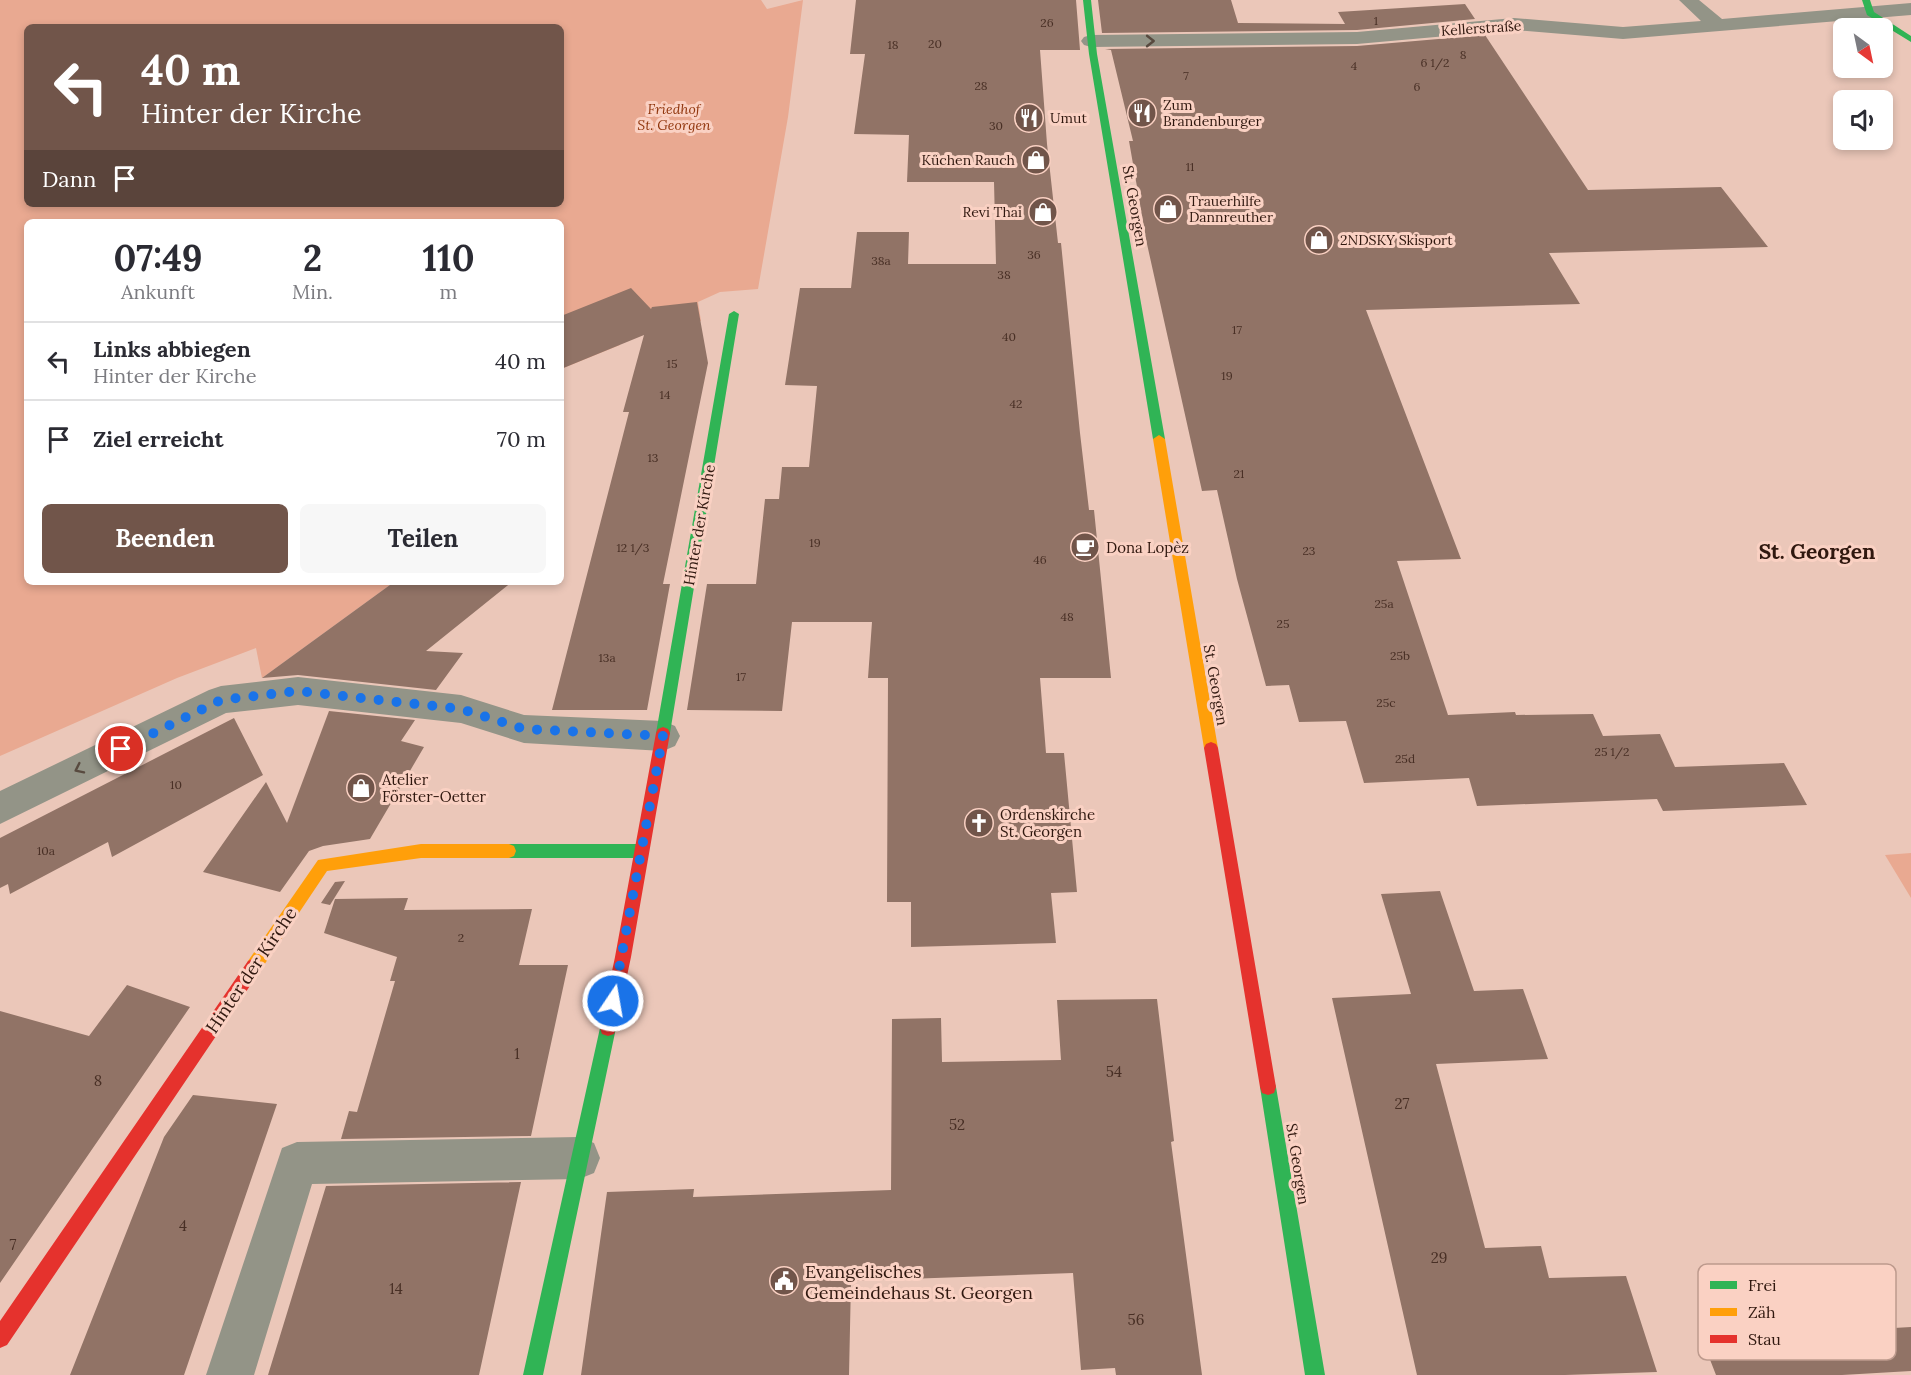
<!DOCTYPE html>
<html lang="de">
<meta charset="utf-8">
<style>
:root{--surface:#fff;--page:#f7f7f7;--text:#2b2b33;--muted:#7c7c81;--line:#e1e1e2;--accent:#71554a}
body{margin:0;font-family:Lora,serif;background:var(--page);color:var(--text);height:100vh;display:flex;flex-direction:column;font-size:22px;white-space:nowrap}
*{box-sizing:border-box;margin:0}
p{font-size:20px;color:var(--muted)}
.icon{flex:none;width:33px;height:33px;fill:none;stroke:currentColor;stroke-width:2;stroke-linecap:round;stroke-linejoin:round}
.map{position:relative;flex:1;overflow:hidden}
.details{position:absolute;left:24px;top:219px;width:540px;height:366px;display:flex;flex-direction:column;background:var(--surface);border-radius:9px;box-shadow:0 3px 9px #0003}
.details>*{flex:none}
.banner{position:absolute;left:24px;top:24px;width:540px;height:183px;border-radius:9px;box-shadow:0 3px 9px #0003;background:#71554a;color:#fff;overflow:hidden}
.needle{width:39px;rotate:147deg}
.tools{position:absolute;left:1833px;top:18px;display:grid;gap:12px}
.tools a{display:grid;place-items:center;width:60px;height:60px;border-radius:9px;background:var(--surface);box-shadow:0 3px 9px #0003;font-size:30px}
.pin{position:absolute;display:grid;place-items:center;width:51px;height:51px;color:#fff;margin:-26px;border:3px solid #fff;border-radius:50%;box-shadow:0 2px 6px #0007}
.me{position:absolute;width:66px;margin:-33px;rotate:12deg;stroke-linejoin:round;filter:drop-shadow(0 0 4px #0008)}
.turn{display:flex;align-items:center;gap:21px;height:126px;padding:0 18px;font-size:27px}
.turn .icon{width:78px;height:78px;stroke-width:2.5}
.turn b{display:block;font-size:42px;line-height:51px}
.then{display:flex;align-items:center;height:57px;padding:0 18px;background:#0003;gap:12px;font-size:22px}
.eta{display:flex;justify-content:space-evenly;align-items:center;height:102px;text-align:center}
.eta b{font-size:36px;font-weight:700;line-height:42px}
.action{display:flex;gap:12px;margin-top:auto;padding:12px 18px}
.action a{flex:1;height:69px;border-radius:9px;background:var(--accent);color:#fff;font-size:24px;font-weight:700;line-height:69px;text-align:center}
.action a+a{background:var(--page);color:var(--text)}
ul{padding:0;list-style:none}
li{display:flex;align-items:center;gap:18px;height:78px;padding:0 18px;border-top:2px solid var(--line)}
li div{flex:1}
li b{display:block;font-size:22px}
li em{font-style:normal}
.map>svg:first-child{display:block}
</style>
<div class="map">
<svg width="1911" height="1375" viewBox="0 0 1911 1375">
<rect width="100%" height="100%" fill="#ebc7b9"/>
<path fill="#e9a991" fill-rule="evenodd" d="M0,0H761L767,9L803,0L788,117L758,289L720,292L698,302L701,321L608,332L620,345L561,369V222H27V582H394L262,678L256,648L177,678L0,756ZM27,27H561V204H27Z
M1911,853V898L1885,855Z"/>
<path fill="#917366" d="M856,0H1076L1080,50H1040L1047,144L1058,243H1061L1080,433L1089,510H1094L1111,678H1040L1046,753H1064L1077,892L1051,893L1056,943L911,947V902H887L888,678H868L872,622H792L782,711L687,710L707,584H756L765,499H779L782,467H809L817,386L785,385L800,288H851L857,232H909L908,264H996L994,182H907L909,135L854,134L865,54H850Z
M1098,0H1231L1238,23L1345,24L1338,12L1465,4L1475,19L1357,30L1102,33Z
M1485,35L1588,190L1721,187L1768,247L1549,253L1580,304L1366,310L1461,559L1397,561L1448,715L1515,712L1516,715L1593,714L1603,736L1660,734L1675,767L1784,763L1807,805L1663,811L1657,799L1477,806L1469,778L1364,783L1346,721L1299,722L1289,685L1266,686L1237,579L1217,490L1202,491L1147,244L1129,141H1133L1111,50L1105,49L1357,46Z
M631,288L651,309L652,307L697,302L708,363L663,584H670L647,710H552L629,412H623L644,335L561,369V316Z
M394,582H512L426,651L463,653L436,690L298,675L262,678Z
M329,711L415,720L401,741L424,747L370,839L323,846L309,851L280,892L203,872L266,782L287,823Z
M234,718L263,775L112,857L108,842L10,894L8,884L0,888V838Z
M345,881L330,905L321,903L335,882Z
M1440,891L1474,991L1523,989L1548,1059L1436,1064L1485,1248L1541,1246L1549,1278L1626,1276L1657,1372L1565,1375H1417L1332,998L1411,994L1381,894Z
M408,898L404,910L532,909L519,965H568L531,1136L341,1139L349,1111L357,1112L395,981H390L397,957L324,933L335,899Z
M127,985L190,1007L0,1283V1011L89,1036Z
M1157,999L1174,1141L1171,1142L1202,1375H1116L1115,1368L1081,1370L1073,1273L851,1281L849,1375H581L607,1192L694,1189L693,1197L891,1190L892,1019L941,1018L942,1062L1061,1060L1057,1000Z
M193,1095L277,1104L184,1375H70L164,1137Z
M521,1182L479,1375H268L326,1186Z
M1911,1327V1371L1842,1375H1716L1702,1339Z"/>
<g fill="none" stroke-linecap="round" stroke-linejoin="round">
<path fill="#939487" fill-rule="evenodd" d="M1679,0H1699L1722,19L1911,3V15L1623,39L1514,30L1357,44L1091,47L1084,45L1081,41L1084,37L1091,35L1357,32L1514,18L1623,27L1701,21Z
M298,677L461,695L524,715L663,721L675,726L680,736L675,746L663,751L524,743L461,723L298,705L226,713L0,824V791L209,690L221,686Z
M579,1137L594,1143L600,1158L594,1173L579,1179L312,1184L254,1375H206L282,1148L297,1142Z"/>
<path fill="#30b455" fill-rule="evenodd" d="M1083,0H1091L1097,54L1165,439L1159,443L1153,439L1089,54Z
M1862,0H1870L1874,12L1911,36V42L1867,15Z
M734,311L739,314L670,733L668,737L663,739L658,737L656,733L729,314Z
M509,844H640L645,846L647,851L645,856L640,858H509L504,856L502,851L504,846Z
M608,1020L614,1022L616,1028L543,1375H523L600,1028L602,1022Z
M1268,1079L1274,1081L1276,1087L1325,1375H1305L1260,1087L1262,1081Z"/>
<path fill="#ff9f0a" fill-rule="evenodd" d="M1159,435L1165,439L1218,748L1216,752L1211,754L1206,752L1204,748L1153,439Z
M421,844H509L514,846L516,851L514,856L509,858H421L327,871L260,971L254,974L248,971L246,966L248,961L318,860Z"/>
<path fill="#e5322d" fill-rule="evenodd" d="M663,727L668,729L670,733L631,957L616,1028L614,1034L608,1036L602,1034L600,1028L615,957L656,733L658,729Z
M1211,742L1216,744L1218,748L1276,1087L1274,1093L1268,1095L1262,1093L1260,1087L1204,748L1206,744Z
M254,958L260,961L262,966L260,971L7,1345L0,1348V1321L248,961Z"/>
</g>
<defs><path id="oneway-chevron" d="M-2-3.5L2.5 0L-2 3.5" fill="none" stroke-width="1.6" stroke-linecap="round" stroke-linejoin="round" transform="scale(1.5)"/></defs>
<g stroke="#584a3f">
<use href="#oneway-chevron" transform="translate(1150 41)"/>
<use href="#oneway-chevron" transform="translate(79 769) rotate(154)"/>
</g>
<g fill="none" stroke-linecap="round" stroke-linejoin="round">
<path stroke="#1a73e8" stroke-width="10" stroke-dasharray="0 18" d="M121,749L221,700L298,691L461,709L524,729L663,736L613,1001"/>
</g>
<defs>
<g id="restaurant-disc" transform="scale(1.5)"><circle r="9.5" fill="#71554a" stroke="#fad1c3"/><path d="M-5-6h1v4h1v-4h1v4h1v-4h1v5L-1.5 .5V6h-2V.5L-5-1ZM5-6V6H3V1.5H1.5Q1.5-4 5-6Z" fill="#fff"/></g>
<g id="shop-disc" transform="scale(1.5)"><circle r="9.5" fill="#71554a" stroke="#fad1c3"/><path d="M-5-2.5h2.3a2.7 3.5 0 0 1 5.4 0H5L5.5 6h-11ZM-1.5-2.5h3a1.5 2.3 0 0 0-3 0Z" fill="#fff"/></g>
<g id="cafe-disc" transform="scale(1.5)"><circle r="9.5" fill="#71554a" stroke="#fad1c3"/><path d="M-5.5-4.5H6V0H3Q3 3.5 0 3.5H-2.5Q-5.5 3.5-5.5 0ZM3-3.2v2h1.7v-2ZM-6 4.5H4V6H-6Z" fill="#fff"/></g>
<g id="church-disc" transform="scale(1.5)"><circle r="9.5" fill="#71554a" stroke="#fad1c3"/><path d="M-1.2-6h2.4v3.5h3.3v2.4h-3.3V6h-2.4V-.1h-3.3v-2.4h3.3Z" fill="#fff"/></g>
<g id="civic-disc" transform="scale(1.5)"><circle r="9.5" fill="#71554a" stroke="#fad1c3"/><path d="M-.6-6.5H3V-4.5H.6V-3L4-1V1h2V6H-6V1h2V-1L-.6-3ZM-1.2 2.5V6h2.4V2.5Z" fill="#fff"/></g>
</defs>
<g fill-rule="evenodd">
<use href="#restaurant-disc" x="1142" y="113"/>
<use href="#restaurant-disc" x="1029" y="118"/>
<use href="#shop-disc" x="1036" y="160"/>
<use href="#shop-disc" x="1168" y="209"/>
<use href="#shop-disc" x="1043" y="212"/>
<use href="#shop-disc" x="1319" y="240"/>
<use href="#cafe-disc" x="1085" y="547"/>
<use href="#shop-disc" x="361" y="788"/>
<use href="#church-disc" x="979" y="823"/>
<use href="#civic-disc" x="784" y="1281"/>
</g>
<g text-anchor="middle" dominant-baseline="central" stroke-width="6" stroke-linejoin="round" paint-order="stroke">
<g font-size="12" fill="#482f25">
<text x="1376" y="20">1</text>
<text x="1047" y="22">26</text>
<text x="935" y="43">20</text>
<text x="893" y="44">18</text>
<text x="1463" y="54">8</text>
<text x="1435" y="62">6 1/2</text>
<text x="1354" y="65">4</text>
<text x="1186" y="75">7</text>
<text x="981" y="85">28</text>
<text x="1417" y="86">6</text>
<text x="996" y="125">30</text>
<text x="1190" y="166">11</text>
<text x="1034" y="254">36</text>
<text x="881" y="260">38a</text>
<text x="1004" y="274">38</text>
<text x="1237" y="329">17</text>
<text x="1009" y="336">40</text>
<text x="672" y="363">15</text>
<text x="1227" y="375">19</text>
<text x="665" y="394">14</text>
<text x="1016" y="403">42</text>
<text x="653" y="457">13</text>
<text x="1239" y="473">21</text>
<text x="815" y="542">19</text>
<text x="633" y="547">12 1/3</text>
<text x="1309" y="550">23</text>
<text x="1040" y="559">46</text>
<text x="1384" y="603">25a</text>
<text x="1067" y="616">48</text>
<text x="1283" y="623">25</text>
<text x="1400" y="655">25b</text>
<text x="607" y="657">13a</text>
<text x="741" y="676">17</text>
<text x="1386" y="702">25c</text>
<text x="1612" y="751">25 1/2</text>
<text x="1405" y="758">25d</text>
<text x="176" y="784">10</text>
<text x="46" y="850">10a</text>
<text x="461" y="937">2</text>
</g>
<g font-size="14" fill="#30180f" stroke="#fad1c3">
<text transform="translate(1481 28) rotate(-4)">Kellerstraße</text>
</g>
<g font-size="14" fill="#30180f" stroke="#fad1c3" text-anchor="start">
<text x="1163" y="105">Zum<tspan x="1163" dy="16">Brandenburger</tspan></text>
<text x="1050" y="118">Umut</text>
<text x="1015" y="160" text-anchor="end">Küchen Rauch</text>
<text x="1189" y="201">Trauerhilfe<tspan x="1189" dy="16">Dannreuther</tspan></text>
<text x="1022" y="212" text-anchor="end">Revi Thai</text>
<text x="1340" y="240">2NDSKY Skisport</text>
</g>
<g font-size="14" font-style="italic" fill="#91360d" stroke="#fad1c3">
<text x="674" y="109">Friedhof<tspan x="674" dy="16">St. Georgen</tspan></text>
</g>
<g font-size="15" fill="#30180f" stroke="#fad1c3">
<text transform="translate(1135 206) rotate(80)">St. Georgen</text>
<text transform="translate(699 525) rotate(-80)">Hinter der Kirche</text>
<text transform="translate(1216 685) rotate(80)">St. Georgen</text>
<text transform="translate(1298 1164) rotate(81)">St. Georgen</text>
</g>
<g font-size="15" fill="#30180f" stroke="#fad1c3" text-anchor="start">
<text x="1106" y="547">Dona Lopèz</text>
<text x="382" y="779">Atelier<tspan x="382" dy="17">Förster-Oetter</tspan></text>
<text x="1000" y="814">Ordenskirche<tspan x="1000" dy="17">St. Georgen</tspan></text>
</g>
<g font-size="15" fill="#482f25">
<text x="517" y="1053">1</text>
<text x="1114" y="1071">54</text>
<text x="98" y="1080">8</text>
<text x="1402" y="1103">27</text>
<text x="957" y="1124">52</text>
<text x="183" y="1225">4</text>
<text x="13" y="1244">7</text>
<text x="1439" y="1257">29</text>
<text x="396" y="1288">14</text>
<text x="1136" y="1319">56</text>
</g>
<g font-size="18" fill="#30180f" stroke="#fad1c3">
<text transform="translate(251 970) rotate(-56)">Hinter der Kirche</text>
</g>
<g font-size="18" fill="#30180f" stroke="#fad1c3" text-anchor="start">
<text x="805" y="1271">Evangelisches<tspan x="805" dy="21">Gemeindehaus St. Georgen</tspan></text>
</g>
<g font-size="21" font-weight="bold" fill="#30180f" stroke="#fad1c3">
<text x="1817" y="551">St. Georgen</text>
</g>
</g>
<rect x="1698" y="1264" width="198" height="96" rx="9" fill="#fad1c3" stroke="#bd9a8d" stroke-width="1.5"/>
<rect x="1710" y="1281" width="27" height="8" fill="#30b455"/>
<rect x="1710" y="1308" width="27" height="8" fill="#ff9f0a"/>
<rect x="1710" y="1335" width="27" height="8" fill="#e5322d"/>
<g font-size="16" fill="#30180f">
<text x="1748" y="1291">Frei</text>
<text x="1748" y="1318">Zäh</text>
<text x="1748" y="1345">Stau</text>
</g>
</svg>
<div class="tools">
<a><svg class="needle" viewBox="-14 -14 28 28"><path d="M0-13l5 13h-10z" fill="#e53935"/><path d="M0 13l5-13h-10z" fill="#7c7c81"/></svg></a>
<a><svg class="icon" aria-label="sound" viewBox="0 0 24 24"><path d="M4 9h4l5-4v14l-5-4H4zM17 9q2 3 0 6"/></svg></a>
</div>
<div class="pin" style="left:121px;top:749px;background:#d93025"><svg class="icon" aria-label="arrive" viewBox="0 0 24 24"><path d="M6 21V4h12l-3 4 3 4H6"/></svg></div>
<svg class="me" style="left:613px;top:1001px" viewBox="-20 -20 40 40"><circle r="17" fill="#1a73e8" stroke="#fff" stroke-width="3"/><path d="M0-11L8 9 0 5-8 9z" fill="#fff"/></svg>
<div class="banner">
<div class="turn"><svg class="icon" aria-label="left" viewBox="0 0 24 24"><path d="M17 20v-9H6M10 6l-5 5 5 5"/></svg><div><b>40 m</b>Hinter der Kirche</div></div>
<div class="then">Dann<svg class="icon" aria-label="arrive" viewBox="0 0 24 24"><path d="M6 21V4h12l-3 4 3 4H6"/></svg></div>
</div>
<section class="details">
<div class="eta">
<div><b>07:49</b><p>Ankunft</p></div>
<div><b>2</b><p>Min.</p></div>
<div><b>110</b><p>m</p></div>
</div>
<ul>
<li><svg class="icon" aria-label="left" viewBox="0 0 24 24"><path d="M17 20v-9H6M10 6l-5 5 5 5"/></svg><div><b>Links abbiegen</b><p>Hinter der Kirche</p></div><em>40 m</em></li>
<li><svg class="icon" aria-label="arrive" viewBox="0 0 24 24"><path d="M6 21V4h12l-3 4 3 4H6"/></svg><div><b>Ziel erreicht</b></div><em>70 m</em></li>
</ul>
<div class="action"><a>Beenden</a><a>Teilen</a></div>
</section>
</div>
